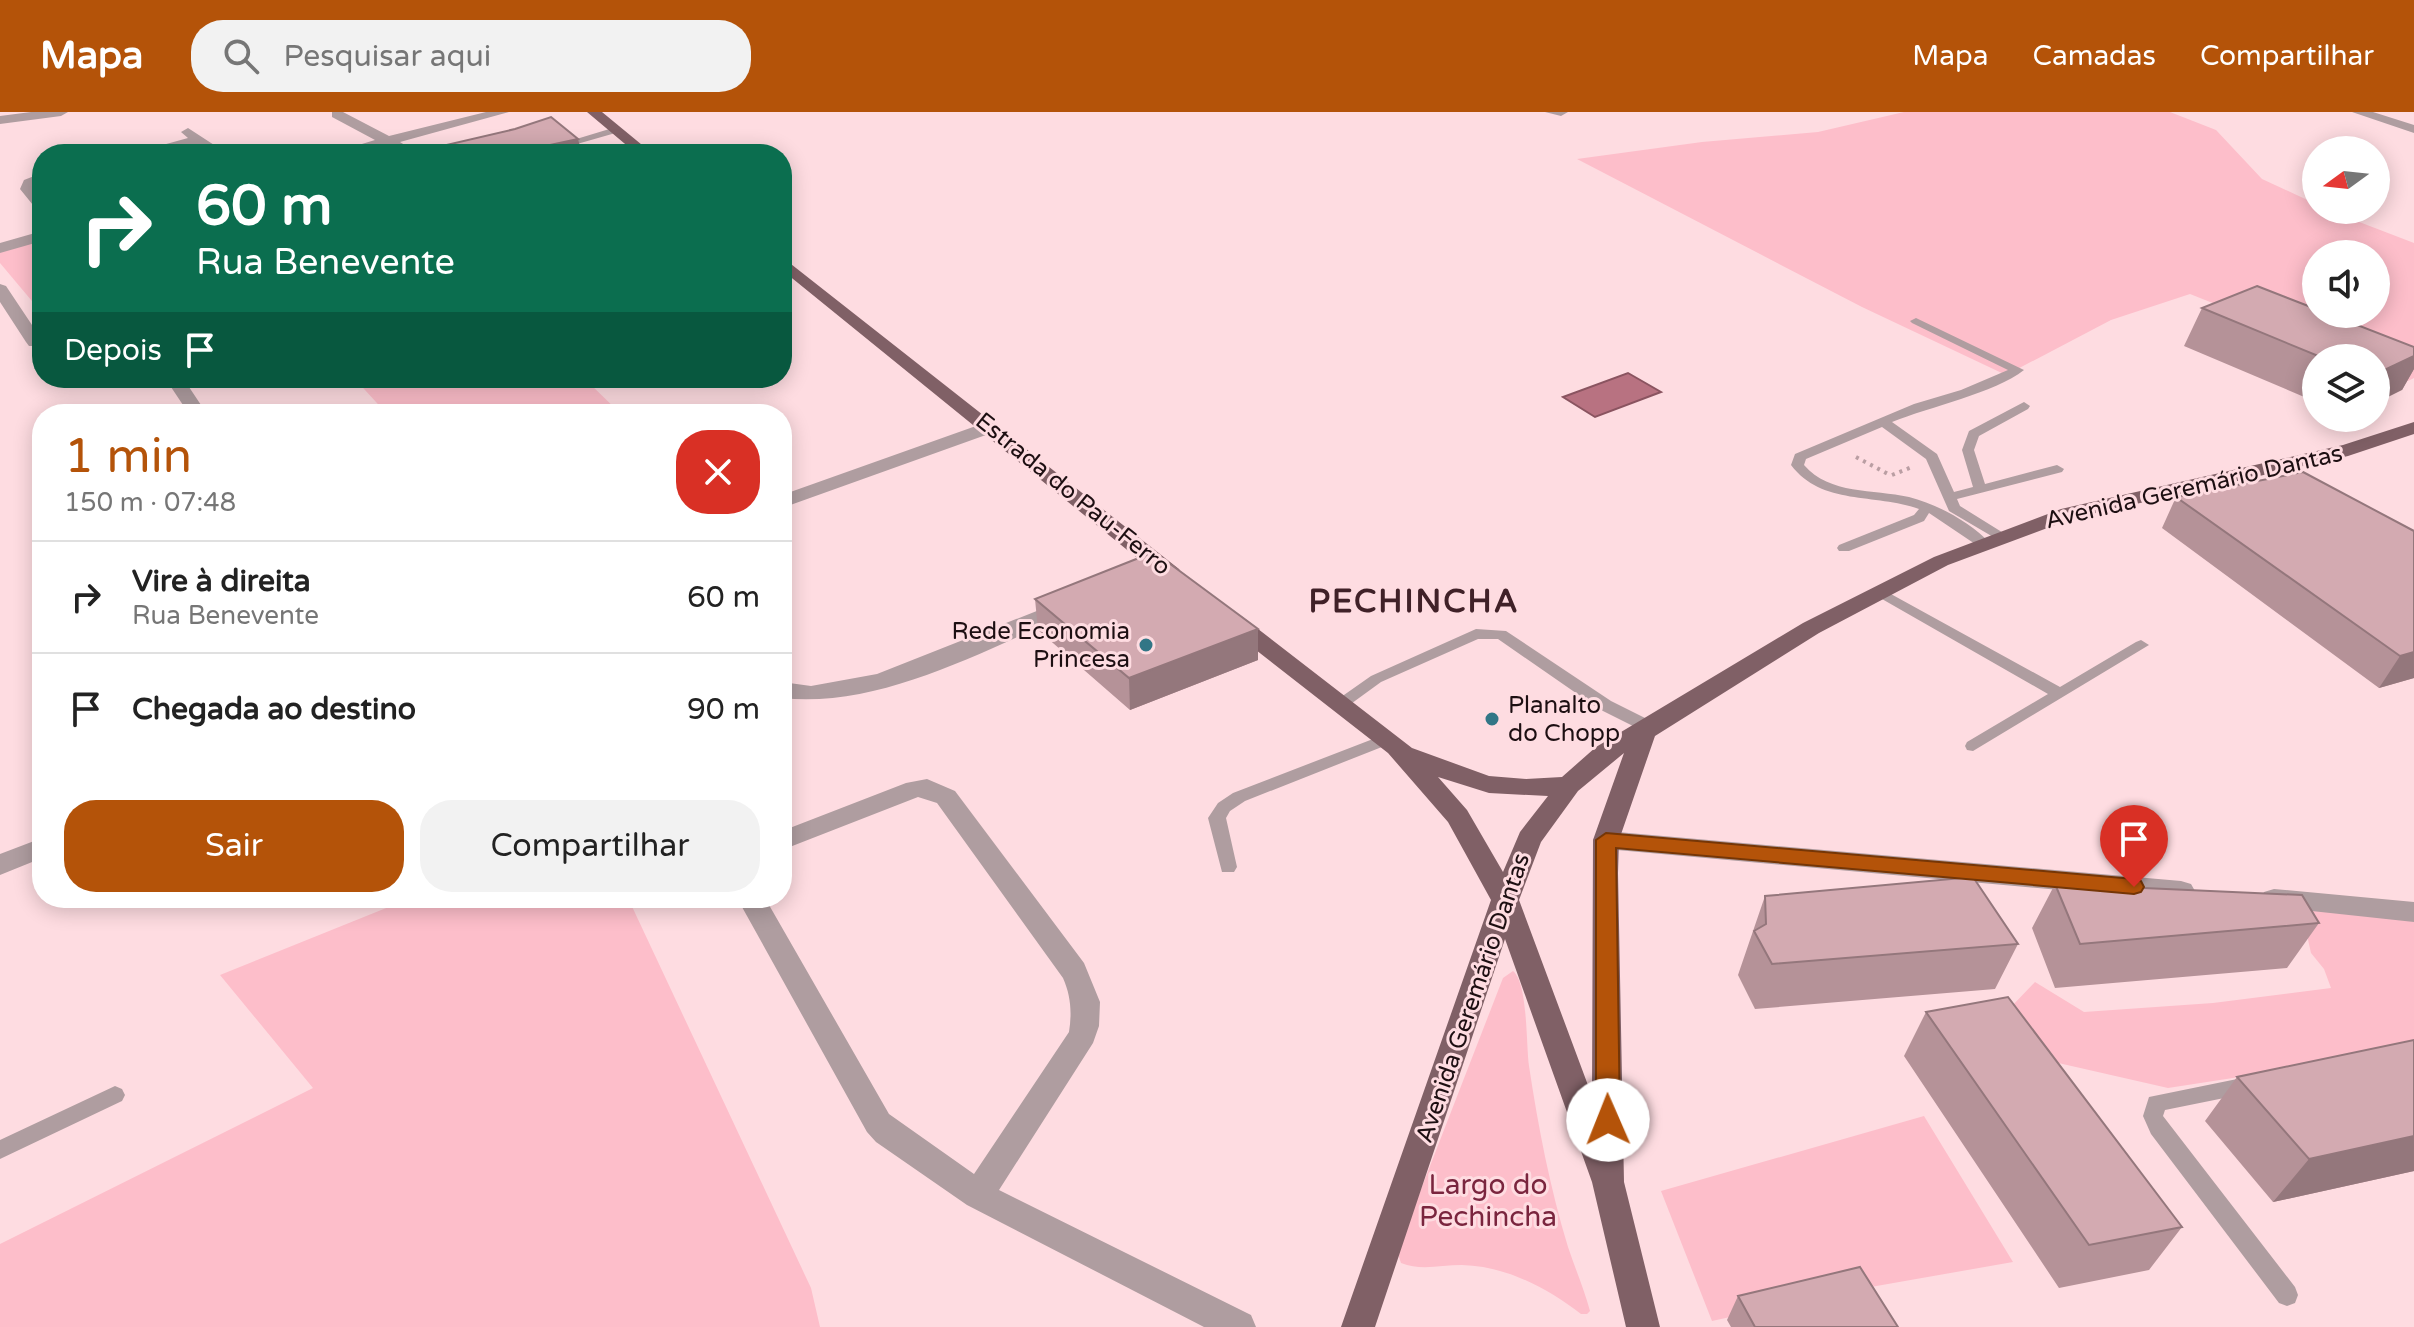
<!DOCTYPE html>
<html lang="pt">
<meta charset="utf-8">
<style>
:root{--surface:#fff;--page:#f2f2f2;--text:#222;--muted:#767676;--line:#e0e0e0;--accent:#b45309}
body{margin:0;font-family:"Varela Round",sans-serif;background:var(--page);color:var(--text);height:100vh;display:flex;flex-direction:column;font-size:30px;white-space:nowrap}
*{box-sizing:border-box;margin:0}
p{font-size:26px;color:var(--muted)}
.icon{flex:none;width:44px;height:44px;fill:none;stroke:currentColor;stroke-width:2;stroke-linecap:round;stroke-linejoin:round}
.map{position:relative;flex:1;overflow:hidden}
.side{position:absolute;left:32px;top:292px;width:760px;height:504px;display:flex;flex-direction:column;background:var(--surface);border-radius:32px;box-shadow:0 4px 20px #0003}
.side>*{flex:none}
.banner{position:absolute;left:32px;top:32px;width:760px;height:244px;border-radius:32px;box-shadow:0 4px 20px #0003;background:#0b6e4f;color:#fff;overflow:hidden}
.needle{width:52px;rotate:255deg}
.fabs{position:absolute;left:2302px;top:24px;display:grid;gap:16px}
.fabs a{display:grid;place-items:center;width:88px;height:88px;border-radius:50%;background:var(--surface);box-shadow:0 4px 20px #0003;font-size:40px}
.pin{position:absolute;display:grid;place-items:center;width:68px;height:68px;color:#fff;margin:-82px -34px;border-radius:50% 50% 50% 0;rotate:-45deg;box-shadow:0 0 8px #0007}
.pin .icon{rotate:45deg}
.me{position:absolute;width:88px;margin:-44px;rotate:359deg;stroke-linejoin:round;filter:drop-shadow(0 0 6px #0008)}
.turn{display:flex;align-items:center;gap:28px;height:168px;padding:0 32px;font-size:36px}
.turn .icon{width:104px;height:104px;stroke-width:2.5}
.turn b{display:block;font-size:56px;line-height:68px}
.then{display:flex;align-items:center;height:76px;padding:0 32px;background:#0003;gap:16px;font-size:30px}
.round{display:grid;place-items:center;flex:none;width:84px;height:84px;border-radius:32px;background:var(--page)}
.head{display:flex;align-items:center;justify-content:space-between;height:136px;padding:0 32px}
h1{font-size:48px;font-weight:600;line-height:60px;color:var(--accent)}
.button{display:flex;gap:16px;margin-top:auto;padding:16px 32px}
.button a{flex:1;height:92px;border-radius:32px;background:var(--accent);color:#fff;font-size:32px;font-weight:600;line-height:92px;text-align:center}
.button a+a{background:var(--page);color:var(--text)}
ul{padding:0;list-style:none}
li{display:flex;align-items:center;gap:24px;height:112px;padding:0 32px;border-top:2px solid var(--line)}
li div{flex:1}
li b{display:block;font-size:30px}
li em{font-style:normal}
header{display:flex;align-items:center;gap:48px;box-sizing:border-box;height:112px;padding:0 40px;background:var(--accent);color:#fff}
header strong{font-size:38px}
nav{display:flex;gap:44px;margin-inline-start:auto;font-size:28px}
.search{width:560px;height:72px;background:var(--page);display:flex;align-items:center;gap:20px;box-sizing:border-box;padding:0 28px;border-radius:32px;color:var(--muted);font-size:30px}
.map>svg:first-child{display:block}
</style>
<header>
<strong>Mapa</strong>
<div class="search"><svg class="icon" aria-label="search" viewBox="0 0 24 24"><circle cx="10" cy="10" r="6"/><path d="M15 15l6 6"/></svg>Pesquisar aqui</div>
<nav><a>Mapa</a><a>Camadas</a><a>Compartilhar</a></nav>
</header>
<div class="map">
<svg width="2414" height="1215" viewBox="0 0 2414 1215">
<rect width="100%" height="100%" fill="#fedce1"/>
<path fill="#fdbeca" fill-rule="evenodd" d="M1904,0H2170L2216,18L2262,67L2316,92V98H2328L2414,131V266L2408,269L2376,256V246H2351L2190,182L2111,208L2006,263L1862,195L1577,47L1702,30L1818,20ZM2316,142H2376V202H2316Z
M42,127V201L0,151V139Z
M354,266H543L587,269L621,302H387Z
M411,786H628L811,1176L820,1215H0V1132L313,976L220,863Z
M2301,796L2414,807V938L2168,976L2032,945L1987,920L2035,870L2084,900L2213,891L2331,876L2324,857L2311,841Z
M1513,859C1528,871 1526,933 1529,954C1538,1014 1550,1076 1568,1135C1575,1156 1584,1177 1590,1199L1587,1202H1581C1547,1176 1506,1154 1462,1153C1440,1153 1421,1159 1401,1151L1397,1139L1503,866Z
M1924,1004L2013,1150L1848,1179L1712,1209L1661,1079Z"/>
<path fill="#b87281" stroke="#8a5460" stroke-width="2" d="M1628,261L1661,280L1595,305L1563,285Z"/>
<g fill="none" stroke-linecap="round" stroke-linejoin="round">
<path stroke="#ba9ea3" stroke-width="4" stroke-dasharray="3 5" stroke-linecap="butt" d="M1856,345L1890,363
M1892,363L1912,355"/>
<path fill="#af9da0" fill-rule="evenodd" d="M616,15L620,18L619,20L542,42H527Z
M1916,206L2024,258C1995,281 1929,295 1892,310L1937,342L1954,380L1973,375L1962,338L1969,319L2024,290L2030,294L2028,297L1979,324L1974,338L1985,372L2057,353L2064,357L2062,360L1957,387L1960,394L2005,422L2007,425L2005,428L2000,429L1949,399L1926,347L1882,315L1806,347L1804,353C1830,383 1873,377 1909,385C1937,392 1970,410 1990,431L1983,435L1978,434L1929,401L1924,409L1849,439H1839L1837,436L1839,433L1914,403L1919,397C1875,381 1822,394 1791,353L1795,342L1914,292L1961,278L2008,258L1912,211L1910,209Z
M1880,476L2060,575L2136,530L2141,528L2149,533L1973,639L1967,638L1965,634L1967,630L2048,582L1875,483L1873,480Z
M1476,517L1506,519L1611,589L1657,612L1659,616L1651,621L1645,620L1599,597L1498,527H1478L1381,570L1348,594L1342,595L1334,590L1371,564Z
M1386,622L1394,627L1392,631L1245,689L1230,699L1226,706L1237,755L1234,760H1222L1208,706L1218,691L1233,681Z
M2247,965L2254,968L2257,974L2254,980L2165,998L2163,1004L2295,1175L2298,1183L2295,1191L2287,1194L2279,1191L2151,1022L2143,1004L2149,985Z
M115,974L122,977L125,983L122,989L0,1047V1028Z"/>
<path fill="#af9da0" fill-rule="evenodd" d="M31,0H68L61,4L0,12V4Z
M332,0H343L389,24L486,0H509L400,30L419,42H402L386,34L352,42H329L375,28L332,5Z
M1545,0H1568L1561,4Z
M2352,0H2373L2414,13V21Z
M188,16L228,42H212L197,32L155,42H130L188,26L181,20Z
M42,61V70L34,77L42,86V99L37,98L20,77L24,68Z
M42,119V129L0,141V131Z
M0,172L6,174L42,228L41,234H29L26,230L0,190Z
M165,266H183L207,302H189Z
M990,309L997,311L999,315L997,319L782,396V383Z
M1067,487L1078,494L1075,499C987,537 880,597 782,586V570L811,574L877,562Z
M927,667L955,679L1084,851L1100,890L1099,914L1093,931L999,1078L1251,1203L1256,1215H1204L967,1093L876,1030L867,1020L737,786H765L889,1002L974,1062L1069,920C1072,901 1071,884 1063,866L937,691L918,685L782,738V719L906,671Z
M1606,719L2181,769L2191,772L2195,779L2191,786L2181,789L1606,737L1597,735L1593,728L1597,721Z
M42,726V746L0,763V742Z
M2274,777L2414,790V810L2264,794L2260,787L2264,780Z"/>
<path fill="#806066" fill-rule="evenodd" d="M587,0H602L653,42H637Z
M782,145L1179,457L1182,462L1179,467H1163L782,158Z
M2414,310V322L2348,344L2074,406L1948,453L1819,521L1655,624L1619,728L1618,761L1624,1070L1660,1215H1626L1592,1070L1505,827L1375,1215H1341L1491,788L1448,710L1388,641L1224,513L1221,508L1224,503H1240L1412,636L1489,664L1526,667L1562,665L1596,635L1803,511L1934,445L2061,397L2343,333ZM1624,641L1593,728L1592,984L1519,788L1541,730L1578,679ZM1438,665L1489,681L1548,684L1520,720L1503,760L1467,698Z"/>
</g>
<path fill="#b59298" d="M2202,196L2414,235V257L2402,278L2376,246H2316V290L2184,234Z
M2176,385L2414,419V566L2379,576L2162,416Z
M1035,487L1258,548L1130,598L1038,518Z
M2055,772L2319,811L2287,856L2055,876L2032,816Z
M1765,784L2018,832L1995,877L1755,897L1738,863Z
M1926,900L2182,1115L2149,1158L2059,1176L1904,944Z
M2414,928V1059L2273,1090L2205,1009L2237,965Z
M1738,1184L1898,1215H1731L1727,1208Z"/>
<path fill="#94777c" d="M578,27L582,42H508Z
M2414,244V257L2402,278L2376,291V262Z
M1258,517V548L1130,598L1129,566Z
M2414,540V566L2379,576L2400,544Z
M2414,1024V1059L2273,1090L2309,1047Z"/>
<path fill="#d3aab1" stroke="#94777c" stroke-width="2" d="M551,5L578,27L508,42H451L442,34L515,17Z
M2257,174L2316,197V202H2329L2414,235V244L2376,262V246H2323L2202,196Z
M2303,360L2414,419V540L2400,544L2176,385Z
M1154,440L1258,517L1129,566L1035,487Z
M1973,765L2018,832L1772,852L1754,819L1766,812L1765,784Z
M2055,772L2302,783L2319,811L2080,832Z
M2008,885L2182,1115L2089,1133L1926,900Z
M2414,928V1024L2309,1047L2237,965Z
M1860,1155L1898,1215H1755L1738,1184Z"/>
<path fill="#b45309" stroke="#753606" stroke-width="2" d="M1606,721L2134,767L2141,769L2144,775L2141,780L2134,782L1616,736L1620,1008L1616,1016L1608,1018L1599,1016L1596,1008V728Z"/>
<g fill="#327686" stroke="#fedce1" stroke-width="3">
<circle cx="1146" cy="533" r="8"/>
<circle cx="1492" cy="607" r="8"/>
</g>
<g text-anchor="middle" dominant-baseline="central" stroke-width="6" stroke-linejoin="round" paint-order="stroke">
<g font-size="24" fill="#1d0f12" stroke="#fedce1">
<text transform="translate(2194 375) rotate(-13)">Avenida Geremário Dantas</text>
<text transform="translate(1073 382) rotate(39)">Estrada do Pau-Ferro</text>
<text transform="translate(1473 886) rotate(-71)">Avenida Geremário Dantas</text>
</g>
<g font-size="24" fill="#1d0f12" stroke="#fedce1" text-anchor="end">
<text x="1130" y="519">Rede Economia<tspan x="1130" dy="28">Princesa</tspan></text>
<text x="1508" y="593" text-anchor="start">Planalto<tspan x="1508" dy="28">do Chopp</tspan></text>
</g>
<g font-size="28" fill="#7a253e" stroke="#fedce1">
<text x="1488" y="1073">Largo do<tspan x="1488" dy="32">Pechincha</tspan></text>
</g>
<g font-size="32" font-weight="bold" letter-spacing="2" fill="#402128" stroke="#fedce1">
<text x="1414" y="490">PECHINCHA</text>
</g>
</g>
</svg>
<div class="fabs">
<a><svg class="needle" viewBox="-14 -14 28 28"><path d="M0-13l5 13h-10z" fill="#e53935"/><path d="M0 13l5-13h-10z" fill="#767676"/></svg></a>
<a><svg class="icon" aria-label="sound" viewBox="0 0 24 24"><path d="M4 9h4l5-4v14l-5-4H4zM17 9q2 3 0 6"/></svg></a>
<a><svg class="icon" aria-label="layers" viewBox="0 0 24 24"><path d="M12 4l9 5-9 5-9-5zM3 14l9 5 9-5"/></svg></a>
</div>
<div class="pin" style="left:2134px;top:775px;background:#d93025"><svg class="icon" aria-label="arrive" viewBox="0 0 24 24"><path d="M6 21V4h12l-3 4 3 4H6"/></svg></div>
<svg class="me" style="left:1608px;top:1008px" viewBox="-20 -20 40 40"><circle r="19" fill="#fff"/><path d="M0-13L10 11 0 6-10 11z" fill="#b45309"/></svg>
<div class="banner">
<div class="turn"><svg class="icon" aria-label="right" viewBox="0 0 24 24"><path d="M7 20v-9h11M14 6l5 5-5 5"/></svg><div><b>60 m</b>Rua Benevente</div></div>
<div class="then">Depois<svg class="icon" aria-label="arrive" viewBox="0 0 24 24"><path d="M6 21V4h12l-3 4 3 4H6"/></svg></div>
</div>
<section class="side">
<div class="head"><div><h1>1 min</h1><p>150 m · 07:48</p></div><a class="round" style="background:#d93025;color:#fff"><svg class="icon" aria-label="close" viewBox="0 0 24 24"><path d="M6 6l12 12M18 6L6 18"/></svg></a></div>
<ul>
<li><svg class="icon" aria-label="right" viewBox="0 0 24 24"><path d="M7 20v-9h11M14 6l5 5-5 5"/></svg><div><b>Vire à direita</b><p>Rua Benevente</p></div><em>60 m</em></li>
<li><svg class="icon" aria-label="arrive" viewBox="0 0 24 24"><path d="M6 21V4h12l-3 4 3 4H6"/></svg><div><b>Chegada ao destino</b></div><em>90 m</em></li>
</ul>
<div class="button"><a>Sair</a><a>Compartilhar</a></div>
</section>
</div>
